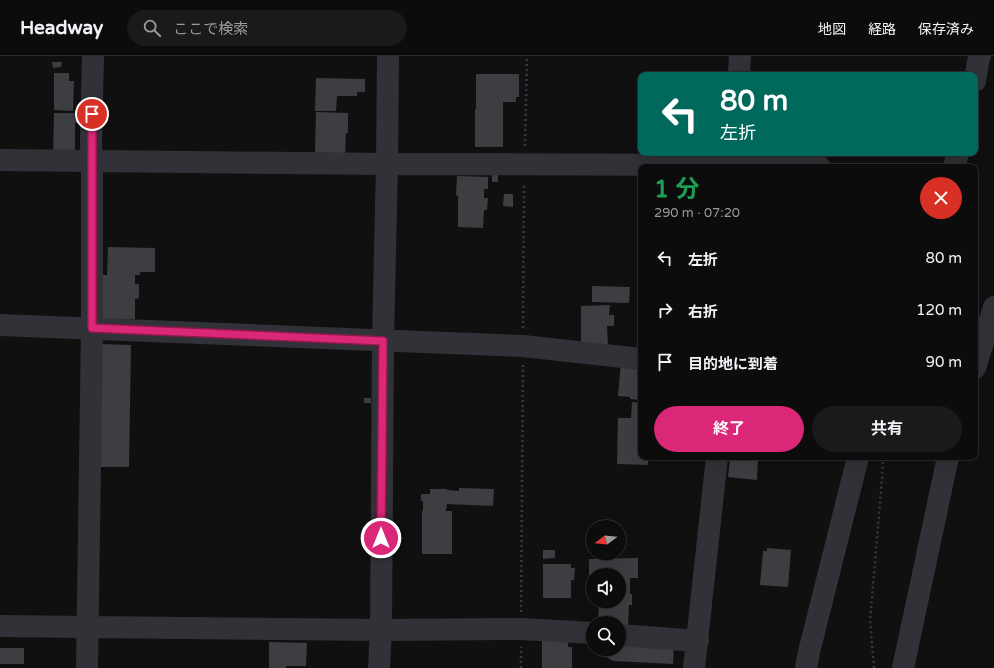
<!DOCTYPE html>
<html lang="ja">
<meta charset="utf-8">
<style>
:root{--surface:#0c0c0d;--page:#1a1a1b;--text:#f1f3f6;--muted:#9a9b9d;--line:#2c2c2e;--accent:#db2777}
body{margin:0;font-family:"Varela Round","Noto Sans JP",sans-serif;background:var(--page);color:var(--text);height:100vh;display:flex;flex-direction:column;font-size:15px;white-space:nowrap}
*{box-sizing:border-box;margin:0}
p{font-size:13px;color:var(--muted)}
.icon{flex:none;width:22px;height:22px;fill:none;stroke:currentColor;stroke-width:2;stroke-linecap:round;stroke-linejoin:round}
.map{position:relative;flex:1;overflow:hidden}
.details{position:absolute;left:638px;top:108px;width:340px;height:296px;display:flex;flex-direction:column;background:var(--surface);border-radius:8px;box-shadow:0 4px 16px #0002,0 0 0 1px var(--line)}
.details>*{flex:none}
.guide{position:absolute;left:638px;top:16px;width:340px;height:84px;border-radius:8px;box-shadow:0 4px 16px #0002,0 0 0 1px var(--line);background:#00695c;color:#fff;overflow:hidden}
.needle{width:26px;rotate:254deg}
.fabs{position:absolute;left:586px;top:464px;display:grid;gap:8px}
.fabs a{display:grid;place-items:center;width:40px;height:40px;border-radius:50%;background:var(--surface);box-shadow:0 4px 16px #0002,0 0 0 1px var(--line);font-size:20px}
.pin{position:absolute;display:grid;place-items:center;width:34px;height:34px;color:#fff;margin:-17px;border:2px solid #fff;border-radius:50%;box-shadow:0 1px 4px #0007}
.me{position:absolute;width:44px;margin:-22px;rotate:0deg;stroke-linejoin:round;filter:drop-shadow(0 0 3px #0008)}
.turn{display:flex;align-items:center;gap:14px;height:84px;padding:0 16px;font-size:18px}
.turn .icon{width:52px;height:52px;stroke-width:2.5}
.turn b{display:block;font-size:28px;line-height:34px}
.round{display:grid;place-items:center;flex:none;width:42px;height:42px;border-radius:21px;background:var(--page)}
.overview{display:flex;align-items:center;justify-content:space-between;height:68px;padding:0 16px}
h1{font-size:24px;font-weight:700;line-height:30px;color:#1e9e55}
.primary-button{display:flex;gap:8px;margin-top:auto;padding:8px 16px}
.primary-button a{flex:1;height:46px;border-radius:24px;background:var(--accent);color:#fff;font-size:16px;font-weight:700;line-height:46px;text-align:center}
.primary-button a+a{background:var(--page);color:var(--text)}
ul{padding:0;list-style:none}
li{display:flex;align-items:center;gap:12px;height:52px;padding:0 16px}
li div{flex:1}
li b{display:block;font-size:15px}
li em{font-style:normal}
header{display:flex;align-items:center;gap:24px;box-sizing:border-box;height:56px;padding:0 20px;background:var(--surface);border-bottom:1px solid var(--line)}
header strong{font-size:19px}
nav{display:flex;gap:22px;margin-inline-start:auto;font-size:14px}
.search{width:280px;height:36px;background:var(--page);display:flex;align-items:center;gap:10px;box-sizing:border-box;padding:0 14px;border-radius:22px;color:var(--muted);font-size:15px}
.map>svg:first-child{display:block}
</style>
<header>
<strong>Headway</strong>
<div class="search"><svg class="icon" aria-label="search" viewBox="0 0 24 24"><circle cx="10" cy="10" r="6"/><path d="M15 15l6 6"/></svg>ここで検索</div>
<nav><a>地図</a><a>経路</a><a>保存済み</a></nav>
</header>
<div class="map">
<svg width="994" height="612" viewBox="0 0 994 612">
<rect width="100%" height="100%" fill="#101011"/>
<path fill="#3c3e42" d="M52,6H62L61,11L53,12Z
M54,17H69V25H74L73,55L54,54Z
M476,18H519V41H516V46H503V91H475V53H476Z
M316,22L365,23V36H357V40H337L336,55H315Z
M316,56L348,57V77H346L345,98L315,97Z
M54,57H84V67H75V100L53,99Z
M663,97H696V102H663Z
M758,97H806V102L758,100Z
M492,119H498V126H492Z
M457,120L488,121V133H484V142H488L487,154H484L483,172L458,171V139L456,140Z
M504,138H513V151L503,150Z
M108,191L155,192V216H140V219H135V228H139V242L135,243V263H103V219H107Z
M592,230L630,231L629,247L592,246Z
M610,249L609,259H614V270H607L608,290H581V250Z
M99,288L131,289L129,411H97Z
M621,307L641,309V344L630,343V341L618,340Z
M364,342H371V347H364Z
M632,346L641,347V401H648V409L617,408L618,362H631Z
M730,401H764L763,404L758,403L757,424L728,421Z
M459,432L494,433L493,450L447,448L446,455H452V498H422V455H423V445H421V438H430V433H447V434L459,435Z
M767,492L791,494L788,531L760,529L763,495H767Z
M543,494H555V502L543,503Z
M638,502V522H630V538H632V549H629L628,570L619,569V567H598L599,547H596V545H619V519H589V503Z
M543,508H571V512H575L574,524H571V542H543Z
M542,585H568V591H572V612H542Z
M269,586L307,587L306,610H286V612H269Z
M619,587L674,590L673,608L613,605L606,601V593H619Z
M0,592H24V608H0Z"/>
<g fill="none" stroke-linecap="round" stroke-linejoin="round">
<path stroke="#36393e" stroke-width="2.5" stroke-dasharray="2 3" stroke-linecap="butt" d="M525,90L527,0
M523,272L524,127
M521,556L523,309
M521,612V591
M874,612L870,565L882,423L883,401"/>
<path stroke="#303237" stroke-width="22" d="M739,19L740,0
M975,25L978,6L980,0
M0,104L387,108L736,109L820,111
M954,111L958,97
M0,269L523,290L641,303
M975,312L994,251
M0,570L88,571L381,574L521,573L593,577
M619,579L698,585
M87,612L92,272V105L91,87L93,0
M379,612L381,574L383,285L387,108L388,0
M694,612L717,401
M806,612L809,596L858,401
M903,612L948,401"/>
</g>
<g fill="none" stroke-linecap="round" stroke-linejoin="round">
<g stroke="#8e194d" stroke-width="10">
<path id="route" d="M92,58V272L383,285L381,482"/>
</g>
<use href="#route" stroke="#db2777" stroke-width="7"/>
</g>
</svg>
<div class="fabs">
<a><svg class="needle" viewBox="-14 -14 28 28"><path d="M0-13l5 13h-10z" fill="#e53935"/><path d="M0 13l5-13h-10z" fill="#9a9b9d"/></svg></a>
<a><svg class="icon" aria-label="sound" viewBox="0 0 24 24"><path d="M4 9h4l5-4v14l-5-4H4zM17 9q2 3 0 6"/></svg></a>
<a><svg class="icon" aria-label="search" viewBox="0 0 24 24"><circle cx="10" cy="10" r="6"/><path d="M15 15l6 6"/></svg></a>
</div>
<div class="pin" style="left:92px;top:58px;background:#d93025"><svg class="icon" aria-label="arrive" viewBox="0 0 24 24"><path d="M6 21V4h12l-3 4 3 4H6"/></svg></div>
<svg class="me" style="left:381px;top:482px" viewBox="-20 -20 40 40"><circle r="17" fill="#db2777" stroke="#fff" stroke-width="3"/><path d="M0-11L8 9 0 5-8 9z" fill="#fff"/></svg>
<div class="guide">
<div class="turn"><svg class="icon" aria-label="left" viewBox="0 0 24 24"><path d="M17 20v-9H6M10 6l-5 5 5 5"/></svg><div><b>80 m</b>左折</div></div>
</div>
<section class="details">
<div class="overview"><div><h1>1 分</h1><p>290 m · 07:20</p></div><a class="round" style="background:#d93025;color:#fff"><svg class="icon" aria-label="close" viewBox="0 0 24 24"><path d="M6 6l12 12M18 6L6 18"/></svg></a></div>
<ul>
<li><svg class="icon" aria-label="left" viewBox="0 0 24 24"><path d="M17 20v-9H6M10 6l-5 5 5 5"/></svg><div><b>左折</b></div><em>80 m</em></li>
<li><svg class="icon" aria-label="right" viewBox="0 0 24 24"><path d="M7 20v-9h11M14 6l5 5-5 5"/></svg><div><b>右折</b></div><em>120 m</em></li>
<li><svg class="icon" aria-label="arrive" viewBox="0 0 24 24"><path d="M6 21V4h12l-3 4 3 4H6"/></svg><div><b>目的地に到着</b></div><em>90 m</em></li>
</ul>
<div class="primary-button"><a>終了</a><a>共有</a></div>
</section>
</div>
